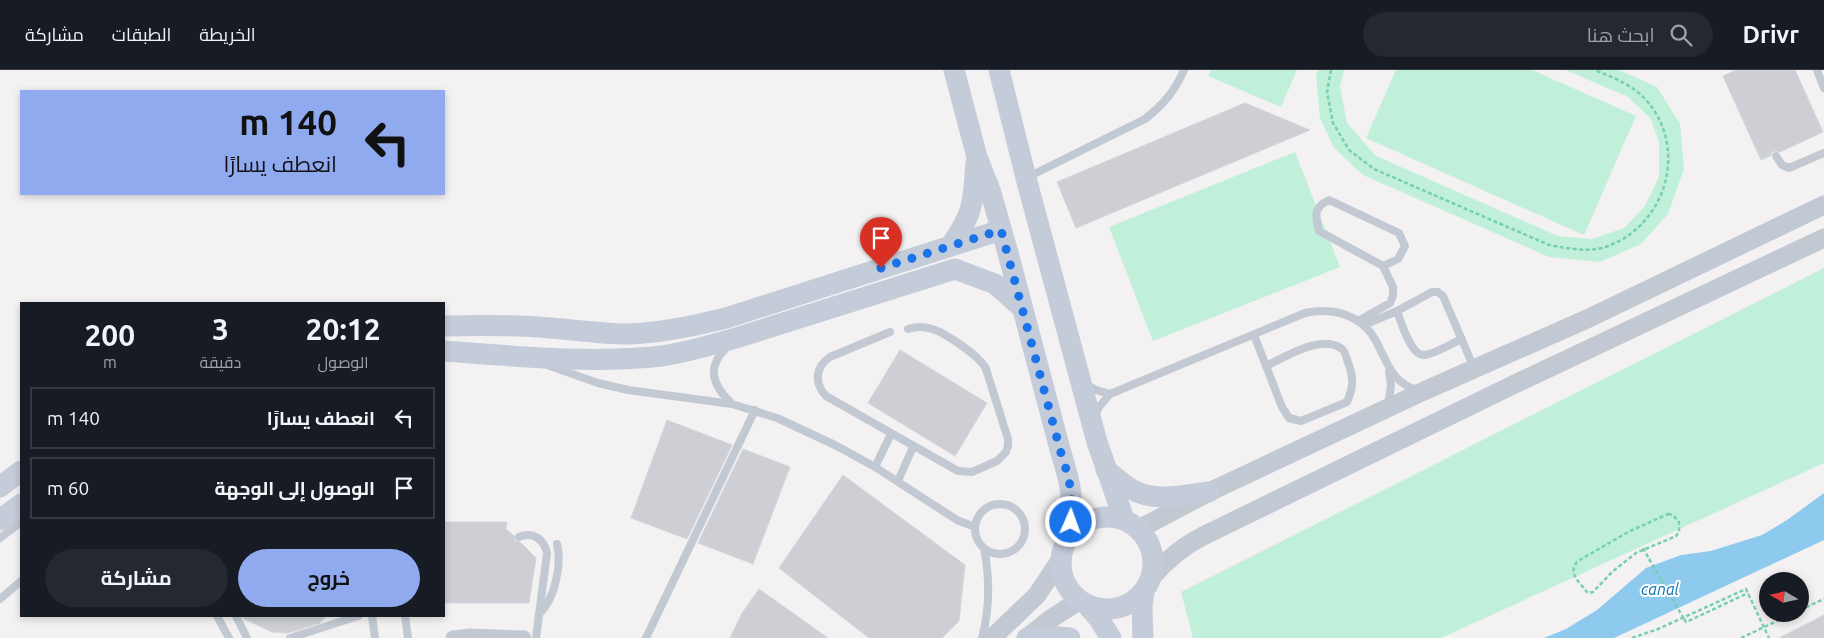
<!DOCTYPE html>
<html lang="ar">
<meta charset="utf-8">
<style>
:root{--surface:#171b24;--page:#242831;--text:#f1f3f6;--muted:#9ea1a6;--line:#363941;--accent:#8faaef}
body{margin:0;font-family:Ubuntu,Cairo,sans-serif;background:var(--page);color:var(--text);direction:rtl;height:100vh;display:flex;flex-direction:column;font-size:19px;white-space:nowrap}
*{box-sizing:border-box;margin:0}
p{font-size:16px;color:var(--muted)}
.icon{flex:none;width:28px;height:28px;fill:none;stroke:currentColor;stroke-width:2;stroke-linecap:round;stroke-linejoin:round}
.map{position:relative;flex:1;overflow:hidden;direction:ltr}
.sheet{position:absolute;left:20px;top:232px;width:425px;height:315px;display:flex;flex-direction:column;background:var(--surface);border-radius:0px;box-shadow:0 2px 8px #0003;direction:rtl}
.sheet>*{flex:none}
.banner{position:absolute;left:20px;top:20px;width:425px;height:105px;border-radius:0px;box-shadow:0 2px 8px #0003;direction:rtl;background:#8faaef;color:#111;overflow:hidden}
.needle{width:32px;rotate:279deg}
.buttons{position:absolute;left:1759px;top:502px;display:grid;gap:10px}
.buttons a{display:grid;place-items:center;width:50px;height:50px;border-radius:50%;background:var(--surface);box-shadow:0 2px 8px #0003;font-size:25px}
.pin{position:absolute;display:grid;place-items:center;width:42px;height:42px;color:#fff;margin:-51px -21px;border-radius:50% 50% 50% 0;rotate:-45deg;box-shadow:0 0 5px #0007}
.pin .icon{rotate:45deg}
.me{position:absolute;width:55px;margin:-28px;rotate:2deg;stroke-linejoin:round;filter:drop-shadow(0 0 4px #0008)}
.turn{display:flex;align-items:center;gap:18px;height:105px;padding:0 25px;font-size:22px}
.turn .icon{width:65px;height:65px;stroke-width:2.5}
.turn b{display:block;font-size:35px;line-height:42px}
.eta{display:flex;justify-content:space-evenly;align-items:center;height:85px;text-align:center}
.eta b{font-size:30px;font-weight:700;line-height:35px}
.cta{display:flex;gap:10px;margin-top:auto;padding:10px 25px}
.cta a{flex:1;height:58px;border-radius:30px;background:var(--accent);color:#111;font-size:20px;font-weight:700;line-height:58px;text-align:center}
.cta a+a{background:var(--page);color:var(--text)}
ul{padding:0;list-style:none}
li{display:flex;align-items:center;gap:15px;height:62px;margin:0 10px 8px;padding:0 15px;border:2px solid var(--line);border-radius:0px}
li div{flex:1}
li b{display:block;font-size:19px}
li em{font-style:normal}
header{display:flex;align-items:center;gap:30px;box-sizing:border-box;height:70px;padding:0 25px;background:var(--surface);border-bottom:1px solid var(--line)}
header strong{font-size:24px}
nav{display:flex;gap:28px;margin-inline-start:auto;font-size:18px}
.search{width:350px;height:45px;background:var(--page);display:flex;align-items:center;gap:12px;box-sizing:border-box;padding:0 18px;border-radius:28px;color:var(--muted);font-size:19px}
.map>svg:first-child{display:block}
</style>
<header>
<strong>Drivr</strong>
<div class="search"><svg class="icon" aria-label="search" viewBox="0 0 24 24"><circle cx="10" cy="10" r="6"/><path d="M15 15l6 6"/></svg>ابحث هنا</div>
<nav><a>الخريطة</a><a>الطبقات</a><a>مشاركة</a></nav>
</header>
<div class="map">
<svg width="1824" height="568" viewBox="0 0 1824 568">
<rect width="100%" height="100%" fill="#f3f1f1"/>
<path fill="#c0f0da" d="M1211,0H1297L1281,37L1208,6Z
M1318,0H1344L1340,16L1347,53L1376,86L1558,166L1592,169L1624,158L1645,136L1659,107V71L1650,48L1628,27L1566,0H1619L1657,17L1680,54L1684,99L1668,144L1641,174L1600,192L1549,187L1363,105L1334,78L1320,48L1316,4Z
M1396,0H1532L1636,46L1584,165L1366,68Z
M1295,82L1340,197L1153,271L1109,157Z
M1824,198V393L1441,568H1193L1181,522Z"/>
<path fill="#8dcaed" d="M1824,423V470L1614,568H1544L1566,559L1597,540L1646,498L1681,485L1711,481L1762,465L1787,450Z"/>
<path fill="#cdcfd5" stroke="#d5d6dc" d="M1736,0H1795L1823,62L1780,82L1773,81L1770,86L1761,90L1723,6Z
M1245,33L1310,60L1076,158L1057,112Z
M900,280L987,333L955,386L868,333Z
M667,350L732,375L687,469L631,448Z
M743,379L790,397L753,494L698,473Z
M843,405L965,495L959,551L942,568H869L779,498Z
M444,452H507L506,459L514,466L515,471L520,472L536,488L529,533H444Z
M759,519L828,568H730L742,543Z
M1824,545V568H1779Z
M242,546H326L320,553L288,563L272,562L244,549Z"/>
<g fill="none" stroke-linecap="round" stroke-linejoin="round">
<path stroke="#77cfb2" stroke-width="2.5" stroke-dasharray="4 2.5" stroke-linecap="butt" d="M1331,0L1327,22L1333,53L1349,80L1374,99L1549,175C1566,178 1584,182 1602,178C1664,160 1690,81 1647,31C1633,15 1614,8 1595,0
M1668,444L1673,445L1679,452V462L1676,466L1636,483L1613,501L1593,522L1588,523L1586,521C1579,512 1567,502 1578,491L1630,461Z
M1643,478L1649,489
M1800,540L1824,529
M1684,549L1686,552L1748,523
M1632,568L1658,559L1746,519L1769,568
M1741,568L1792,544"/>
<path stroke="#c2c9d3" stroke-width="8" d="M1817,0L1824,18
M1776,86L1782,95L1789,98L1824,83
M1028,107L1145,49C1163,35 1175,21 1184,0
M1397,241C1401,252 1411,287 1425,285C1437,283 1450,274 1462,269
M1358,251L1390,233L1393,226V217L1383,196L1319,161C1316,147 1312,138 1329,130L1399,163L1405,176L1398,189L1383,196
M1364,255L1397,241L1432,222H1438L1443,226L1474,298
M890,262L830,287C815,297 814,313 826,326L958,401L972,402L997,391L1006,382L1008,376V369L986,299C980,286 942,260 928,258C921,256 914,257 908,259
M1254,265L1282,337L1289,348L1301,351L1347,332C1353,318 1354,309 1349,295C1347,291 1346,283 1343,280C1325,262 1285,287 1266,296
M727,277C706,297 712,315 732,334
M547,295L598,313L628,320L732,334L777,348L835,375L875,397L957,450L975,457
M1085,313L1096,320L1110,324
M1388,337L1391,315L1389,301
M1095,345L1099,337L1110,324L1305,243C1334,237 1363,245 1377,273C1388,294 1393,314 1418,320
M875,397L891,364
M898,411L913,377
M975 459a25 25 0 1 1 50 0a25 25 0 1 1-50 0Z
M519,467C533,461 544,469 547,483L536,568
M0,468L21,452
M0,529L21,511
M539,544C555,529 562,495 557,474
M217,546L229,568
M236,546L247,568
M372,546L375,568
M405,546L408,568
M290,568L358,546
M646,568L755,340
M982,568C990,538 990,509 984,478"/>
<path stroke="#c2c9d3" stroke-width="15" d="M453,568L470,566L524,568"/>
<path stroke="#c2c9d3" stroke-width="19" d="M1139,459L1209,422L1424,321L1587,249L1824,135
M1150,509C1166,490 1183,476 1205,465L1519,312L1824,168
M992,568L1037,525L1061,489
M1027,568L1052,548L1080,530"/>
<path stroke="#c4cbd9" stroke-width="21" d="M954,0L977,87L990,120L1008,183L1061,383C1071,414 1075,434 1069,466
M999,0L1026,108L1097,372L1124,449
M951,175C975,141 973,131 976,92
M444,256C480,255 515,255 551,258C577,260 602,264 628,264C661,263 694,256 726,248L1001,160
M444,281C516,286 590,294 662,286C687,282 712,275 736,268L955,199L995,214L1021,237
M1106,400C1114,406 1122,414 1131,419C1155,433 1184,425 1209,422
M0,417L21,401
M1061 493a46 46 0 1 1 92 0a46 46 0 1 1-92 0Z
M0,450L21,434
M1087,535L1099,549L1111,568
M1027,568L1048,566L1070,568
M1143,568L1142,537L1144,521"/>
<path stroke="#77cfb2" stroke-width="2.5" stroke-dasharray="4 2.5" stroke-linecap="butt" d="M1649,489L1684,549"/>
</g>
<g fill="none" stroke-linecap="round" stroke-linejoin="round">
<path stroke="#1a73e8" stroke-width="9" stroke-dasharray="0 16.2" d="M881,198L1001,160L1061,383C1069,407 1074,427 1071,452"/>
</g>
<g text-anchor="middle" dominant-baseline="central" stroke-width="4" stroke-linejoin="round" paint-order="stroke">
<g font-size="16" font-style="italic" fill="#0b72af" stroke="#fff">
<text x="1660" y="519">canal</text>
</g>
</g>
</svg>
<div class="buttons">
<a><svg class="needle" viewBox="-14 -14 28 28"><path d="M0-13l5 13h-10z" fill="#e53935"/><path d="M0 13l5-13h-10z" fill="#9ea1a6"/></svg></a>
</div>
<div class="pin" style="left:881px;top:198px;background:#d93025"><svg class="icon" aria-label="arrive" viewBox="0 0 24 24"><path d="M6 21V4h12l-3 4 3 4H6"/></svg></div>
<svg class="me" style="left:1071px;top:452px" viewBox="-20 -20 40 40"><circle r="17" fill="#1a73e8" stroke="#fff" stroke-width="3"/><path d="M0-11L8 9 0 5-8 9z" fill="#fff"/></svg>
<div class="banner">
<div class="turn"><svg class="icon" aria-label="left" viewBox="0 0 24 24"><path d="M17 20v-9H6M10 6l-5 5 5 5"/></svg><div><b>140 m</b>انعطف يسارًا</div></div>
</div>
<section class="sheet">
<div class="eta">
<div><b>20:12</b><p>الوصول</p></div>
<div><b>3</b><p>دقيقة</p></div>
<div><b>200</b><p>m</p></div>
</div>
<ul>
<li><svg class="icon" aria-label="left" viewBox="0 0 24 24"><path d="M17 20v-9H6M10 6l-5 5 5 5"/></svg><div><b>انعطف يسارًا</b></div><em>140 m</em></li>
<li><svg class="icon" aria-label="arrive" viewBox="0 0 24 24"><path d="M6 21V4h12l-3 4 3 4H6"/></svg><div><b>الوصول إلى الوجهة</b></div><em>60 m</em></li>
</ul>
<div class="cta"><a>خروج</a><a>مشاركة</a></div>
</section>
</div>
